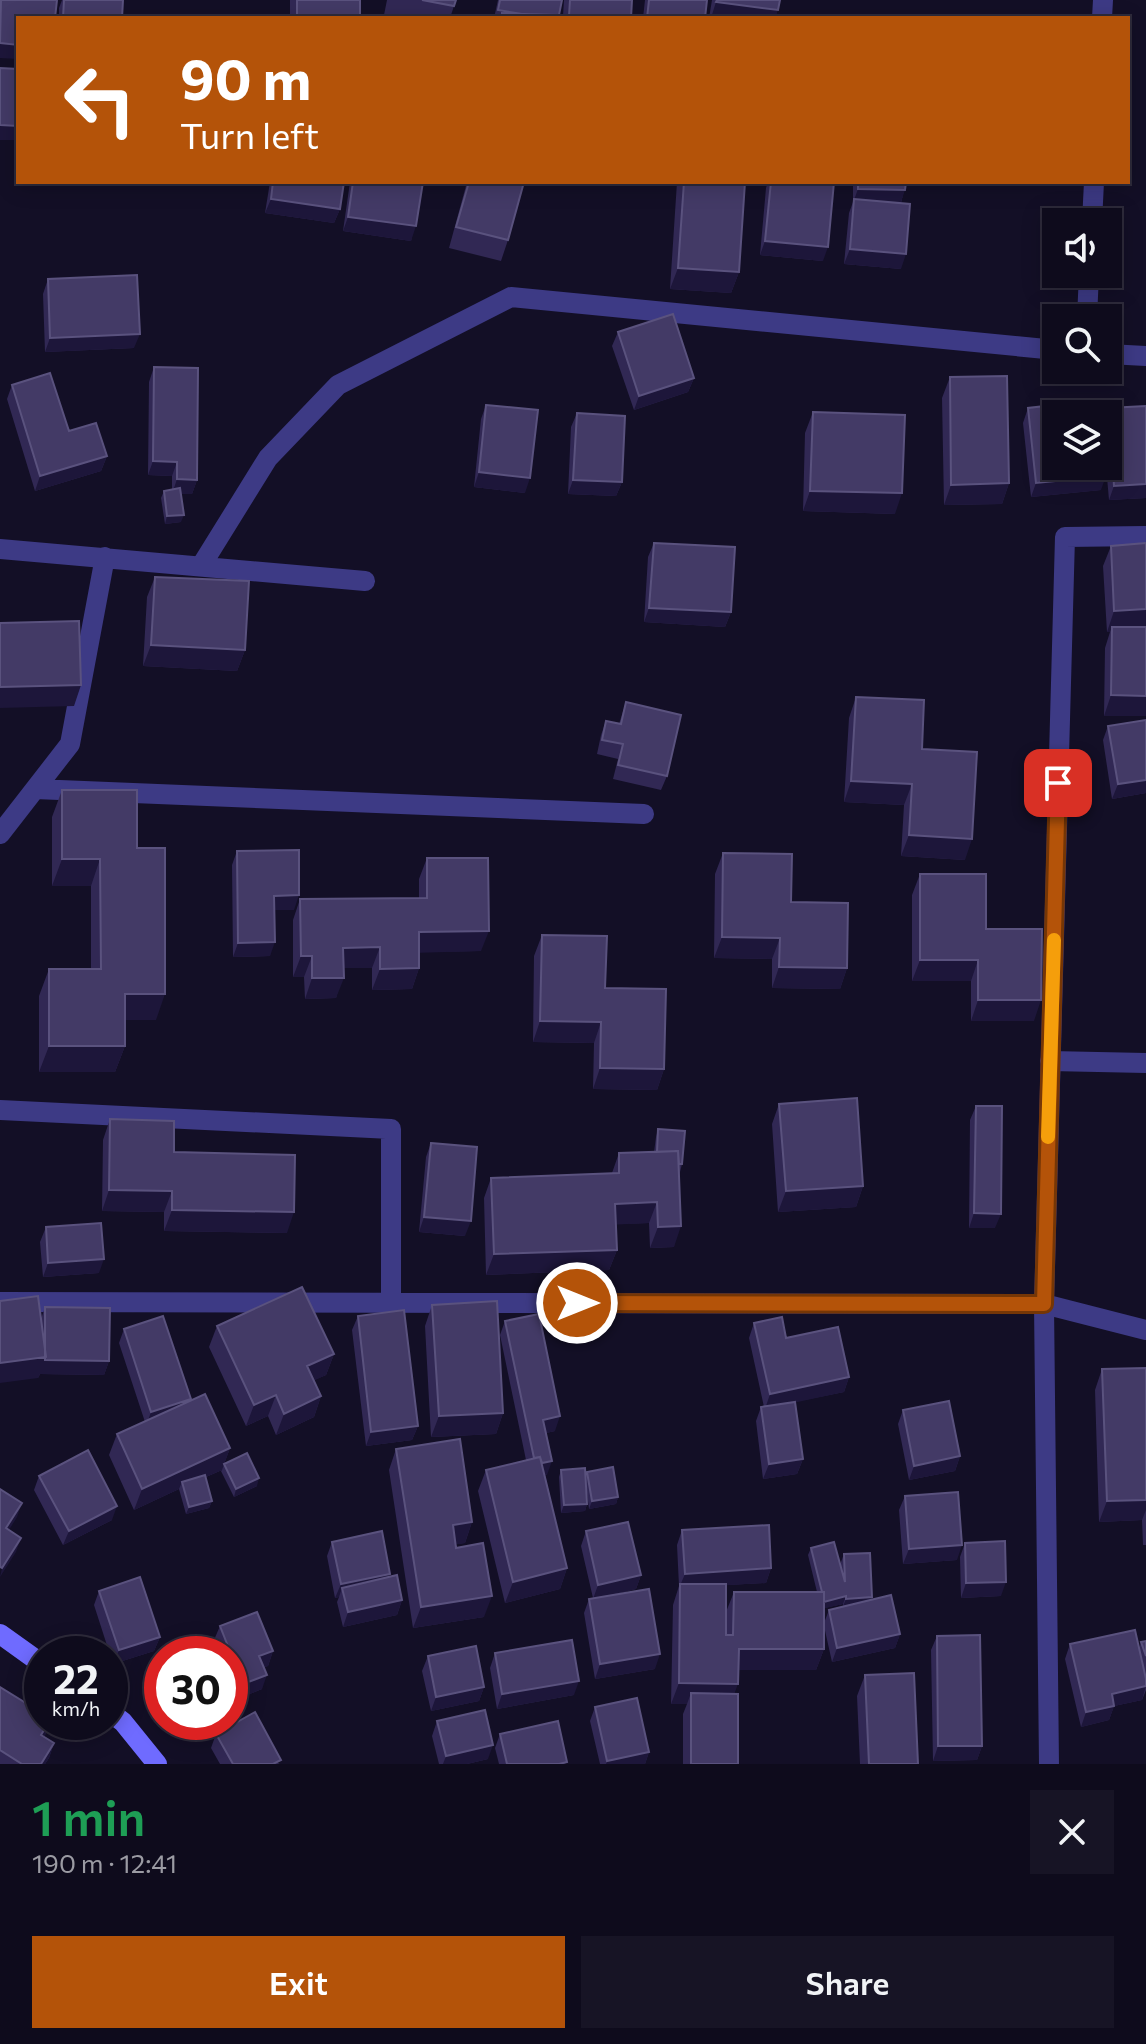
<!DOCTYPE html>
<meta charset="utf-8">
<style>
:root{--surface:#0e0b1c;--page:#171425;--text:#f1f3f6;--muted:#9b9ba3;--line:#2e2b3b;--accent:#b45309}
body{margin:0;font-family:Commissioner,sans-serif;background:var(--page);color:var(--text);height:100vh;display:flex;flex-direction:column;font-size:30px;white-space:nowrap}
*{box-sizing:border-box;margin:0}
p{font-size:26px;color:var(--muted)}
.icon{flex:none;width:44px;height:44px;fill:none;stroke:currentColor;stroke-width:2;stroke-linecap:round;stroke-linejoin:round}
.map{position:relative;height:1764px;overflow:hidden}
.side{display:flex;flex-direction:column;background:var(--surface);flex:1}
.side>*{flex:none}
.guide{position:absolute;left:16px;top:16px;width:1114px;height:168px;border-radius:0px;box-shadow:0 4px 20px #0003,0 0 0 2px var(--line);background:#b45309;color:#fff;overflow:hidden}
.tools{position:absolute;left:1042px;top:208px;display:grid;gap:16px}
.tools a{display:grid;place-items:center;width:80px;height:80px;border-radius:0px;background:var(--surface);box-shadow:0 4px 20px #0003,0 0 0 2px var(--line);font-size:40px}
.speed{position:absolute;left:24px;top:1636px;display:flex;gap:16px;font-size:40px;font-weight:700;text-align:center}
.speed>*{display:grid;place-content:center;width:104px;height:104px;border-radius:50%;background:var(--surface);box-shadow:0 4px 20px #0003,0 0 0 2px var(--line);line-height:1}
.speed small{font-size:20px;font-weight:400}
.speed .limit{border:12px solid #d22;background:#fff;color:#111}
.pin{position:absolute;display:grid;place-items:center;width:68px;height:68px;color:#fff;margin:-34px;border-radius:16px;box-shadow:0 4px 12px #0006}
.me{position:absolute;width:88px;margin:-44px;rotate:90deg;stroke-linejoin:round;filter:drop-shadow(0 0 6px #0008)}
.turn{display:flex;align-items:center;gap:28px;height:168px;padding:0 32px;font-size:36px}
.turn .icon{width:104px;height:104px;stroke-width:2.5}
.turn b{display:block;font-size:56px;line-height:68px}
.round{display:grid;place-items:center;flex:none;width:84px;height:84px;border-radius:0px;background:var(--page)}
.summary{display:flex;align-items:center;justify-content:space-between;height:136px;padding:0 32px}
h1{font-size:48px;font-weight:600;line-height:60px;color:#1e9e55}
.primary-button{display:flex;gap:16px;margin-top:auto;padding:16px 32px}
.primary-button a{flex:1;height:92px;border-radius:0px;background:var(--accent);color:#fff;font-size:32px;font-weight:600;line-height:92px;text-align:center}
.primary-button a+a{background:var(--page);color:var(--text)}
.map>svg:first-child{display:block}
</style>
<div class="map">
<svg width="1146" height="1764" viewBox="0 0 1146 1764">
<rect width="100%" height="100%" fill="#130f26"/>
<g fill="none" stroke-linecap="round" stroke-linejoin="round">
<path stroke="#3d3a85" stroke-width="20" d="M1102,18L1103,0
M1092,222L1094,182
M1087,318L1089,274
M1108,354L1146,356
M0,549L365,581
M201,566L268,458L338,385L511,297L1056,350
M35,789L644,814
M0,834L70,744L105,557
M1050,1061L1146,1063
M0,1110L391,1129V1303
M0,1302L1044,1304L1146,1330
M1049,1764L1044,1304L1065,537L1146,536"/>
<path stroke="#6f6bff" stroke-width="20" d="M0,1634L42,1664
M110,1712L123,1722L157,1764"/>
</g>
<path fill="#312854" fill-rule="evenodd" d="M62,0H123L122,18H59V8Z
M290,0H360V18H290Z
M387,0H456L450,18H399L384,15Z
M498,0H562L559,15L563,16L564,0H632L631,18H494Z
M645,0H707L705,18H643Z
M712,0H780L775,18H709Z
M270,182H344L340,209L334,223L265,213Z
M350,182H423L411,241L343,231Z
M467,182H524L508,240L501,261L449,248Z
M677,182H745L739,272L731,293L670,289Z
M768,182H771L823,261L760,255L766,188Z
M853,182H906L901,203V269L844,264L849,213L853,202Z
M48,279L134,348L45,352L43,294Z
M618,332L694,378L688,392L634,410L612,346Z
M154,367L197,480L192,494H181V522L165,524L161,498L164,491L172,489V476L148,475L149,382Z
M950,377L1009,483L1002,504L944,505L942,398Z
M12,385L69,431L107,456L101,471L35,491L7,399Z
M486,405L525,493L474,487L481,419Z
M1146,406V498L1109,500L1106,466H1108V414H1107L1109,408Z
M1028,408L1101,490L1031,497L1023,423Z
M813,412L895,514L803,511L805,433Z
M577,413L622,482L616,496L568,494L571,427Z
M654,543L731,612L725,627L644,622L648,557Z
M1111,546L1146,716H1104L1105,648L1110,632H1107L1103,566Z
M155,577L245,650L237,671L143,666L147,597Z
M856,697L922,749L965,860L901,856L904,805L844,802L849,718Z
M626,702L667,776L661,790L613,779L618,759L597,754L601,735L606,721L619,724Z
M1146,720V793L1112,799L1103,740L1108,726Z
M62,790L137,848L156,1020H125V1046L115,1072H39V996L49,969H91V886H52V817Z
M237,851L294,910H275L270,956L233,957L232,865Z
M723,853L791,902L847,968L840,989L772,988V959L714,958L715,874Z
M427,858L481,951L419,952V968L412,989L372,990V968H344L336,998L305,999L304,977H293V920L300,899L419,898V879Z
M920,874L986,929L1034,1021H971V981H912V895Z
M542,935L605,988L664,1069L657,1090L593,1089L594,1043L533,1042L534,956Z
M779,1104L863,1186L856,1207L778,1212L772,1124Z
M976,1106L995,1228H969L970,1120Z
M110,1119L174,1152L287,1233L164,1231V1212L102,1211L103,1140Z
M658,1129L682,1164L680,1172L674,1247L650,1248L649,1223L615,1224L617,1250L609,1270L486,1275L484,1198L491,1178L612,1173L619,1153L654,1152L656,1137Z
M431,1143L465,1236L419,1232L426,1157Z
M46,1227L99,1273L43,1277L40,1242Z
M432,1305L503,1413L496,1434L431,1437L425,1326Z
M45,1307L109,1361L104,1375L40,1374L38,1378L41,1319Z
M358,1316L418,1426L412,1440L366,1446L352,1330Z
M505,1321L555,1431L546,1433L547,1475H545L567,1568L560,1589L505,1603L478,1491L486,1470L526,1460L500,1335Z
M754,1323L849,1377L844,1392L794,1402L803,1459L797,1474L763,1479L756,1421L761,1407H764L749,1338Z
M217,1326L334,1354L326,1375L314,1380L321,1396L314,1417L276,1435L268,1416L246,1426L209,1347Z
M124,1329L191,1399L190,1401L230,1448L224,1464L257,1486L234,1497L221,1471L222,1470L206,1477L212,1501L209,1508L186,1514L179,1489L134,1510L109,1455L117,1434L145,1422L119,1343Z
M1146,1368V1545H1143L1142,1520L1099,1522L1095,1390L1102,1369Z
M903,1410L960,1456L955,1471L909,1480L898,1424Z
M396,1449L472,1522L465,1543L456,1544L484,1617L413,1628L389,1470Z
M561,1470L586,1475L587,1472L618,1497L616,1504L589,1509L587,1493V1504L585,1511L561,1513L559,1477Z
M39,1476L112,1520L63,1545L34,1490Z
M905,1496L957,1560L903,1564L899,1510Z
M682,1530L771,1568L766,1583L726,1585V1612L734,1592H817L808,1555L811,1548L841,1568V1562L844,1554L872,1597L871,1600L900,1634L895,1648L832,1662L824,1626V1649L816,1670H738L734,1694L738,1764H683V1714L687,1704H671L673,1605L679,1586L677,1545ZM843,1604V1606L829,1610L824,1623V1608Z
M586,1531L641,1575L636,1589L607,1596L655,1669L595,1679L584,1613L589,1599L593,1598L581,1546Z
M332,1542L389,1577L402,1600L397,1615L343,1627L337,1602L339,1597L335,1598L327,1556Z
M965,1543L1001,1596L961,1598L960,1557Z
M99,1591L160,1637L154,1651L113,1664L94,1605Z
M220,1626L273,1651L268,1666L264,1667L262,1689L237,1699L230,1680V1654H220L214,1640Z
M937,1636L982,1746L977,1760L933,1761L931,1650Z
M1146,1641V1690L1142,1700L1114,1706L1109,1720L1081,1727L1065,1659L1070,1644L1139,1649L1141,1642Z
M495,1653L574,1695L497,1709L490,1668Z
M428,1656L484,1687L479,1701L431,1711L422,1671Z
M158,1660L162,1669V1695L153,1674Z
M865,1675L918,1764H860L857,1696Z
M0,1687L46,1733L44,1737L54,1743L49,1758L45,1764H0Z
M595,1707L649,1752L645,1764H600L590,1721Z
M437,1721L488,1759L467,1764H439L432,1736Z
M216,1734L280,1764H220L211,1748Z
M500,1734L566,1764H499L495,1748Z"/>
<path fill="#1d163a" d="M716,2L778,10L775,18H711Z
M0,43L18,45V59L0,58Z
M0,125L18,126V140H0Z
M858,189L905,190L900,205L854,200Z
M271,199L340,209L334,223L265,213Z
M348,217L416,226L411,241L343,231Z
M765,241L828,247L823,261L760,255Z
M850,249L906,254L901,269L844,264Z
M678,268L739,272L731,293L670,289Z
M140,334L134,348L45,352L50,338Z
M694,378L688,392L634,410L639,396Z
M107,456L101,471L35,491L40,476Z
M153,461L177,462L172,476L148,475Z
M479,472L530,478L525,493L474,487Z
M1106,476L1101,490L1031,497L1036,483Z
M177,479L197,480L192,494H172Z
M573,480L622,482L616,496L568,494Z
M1009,483L1002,504L944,505L951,485Z
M1146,484V498L1109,500L1114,486Z
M810,491L902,493L895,514L803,511Z
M184,515L181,522L165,524L167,516Z
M649,608L731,612L725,627L644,622Z
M1146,609V629L1112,627L1110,632H1107L1114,611Z
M151,645L245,650L237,671L143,666Z
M81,685L74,706L0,708V687Z
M1111,695L1146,696V716H1104Z
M1146,780V793L1112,799L1118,784Z
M851,781L912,784L904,805L844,802Z
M909,835L972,839L965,860L901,856Z
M62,859H100L91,886H52Z
M299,895L294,910H269L274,896Z
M489,931L481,951L411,953L419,932Z
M722,937L780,938L772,959L714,958Z
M275,942L270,956L233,957L238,943Z
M380,947L372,968H336L343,948Z
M301,956H312L304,977H293Z
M920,960H978L971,981H912Z
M779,967L847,968L840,989L772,988Z
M419,968L412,989L372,990L380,969Z
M312,978H344L336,998L305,999Z
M125,994H165L156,1020H115Z
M978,1000H1041L1034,1021H971Z
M540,1021L601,1022L594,1043L533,1042Z
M49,1046H125L115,1072H39Z
M600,1068L664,1069L657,1090L593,1089Z
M863,1186L856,1207L778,1212L786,1191Z
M109,1190L172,1191L164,1212L102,1211Z
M657,1202L649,1223L607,1225L615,1204Z
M172,1210L294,1212L287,1233L164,1231Z
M974,1213L1001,1214L995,1228H969Z
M424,1217L471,1221L465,1236L419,1232Z
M681,1226L674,1247L650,1248L658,1227Z
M617,1250L609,1270L486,1275L494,1254Z
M104,1259L99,1273L43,1277L48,1263Z
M334,1354L326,1375L300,1387L307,1366Z
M46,1357L109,1361L104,1375L40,1374L38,1378L0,1383V1363Z
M849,1377L844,1392L765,1409L770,1394Z
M276,1395L268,1416L246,1426L254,1405Z
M321,1396L314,1417L276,1435L284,1414Z
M191,1399L185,1413L146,1426L151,1412Z
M503,1413L496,1434L431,1437L439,1416Z
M560,1416L555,1431L538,1435L543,1420Z
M418,1426L412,1440L366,1446L371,1432Z
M230,1448L222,1470L183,1487L182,1482L179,1489L134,1510L142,1489Z
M960,1456L955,1471L909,1480L914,1466Z
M803,1459L797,1474L763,1479L769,1464Z
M552,1461L547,1475L530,1478L535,1464Z
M259,1478L257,1486L234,1497L236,1489Z
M618,1497L616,1504L589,1509L592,1501Z
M1146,1500V1510L1142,1520L1099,1522L1107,1501Z
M212,1501L209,1508L186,1514L189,1507Z
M22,1503L17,1517L1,1543L6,1528Z
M587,1504L585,1511L561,1513L564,1505Z
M117,1506L112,1520L63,1545L69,1531Z
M472,1522L465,1543L446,1546L453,1525Z
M21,1538L16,1552L0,1577L2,1568Z
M962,1545L957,1560L903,1564L909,1549Z
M567,1568L560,1589L505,1603L513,1582Z
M771,1568L766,1583L679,1588L685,1574Z
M390,1574L385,1588H342L339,1597L335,1598L341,1584Z
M641,1575L636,1589L593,1599L598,1585Z
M1006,1582L1001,1596L961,1598L966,1583Z
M492,1596L484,1617L413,1628L421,1607Z
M846,1596L843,1604L821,1609L824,1602Z
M872,1597L869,1605L843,1606L846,1599Z
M402,1600L397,1615L343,1627L348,1612Z
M900,1634L895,1648L832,1662L837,1648Z
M160,1637L154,1651L113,1664L119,1650Z
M739,1649H824L816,1670H731Z
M273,1651L268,1666L254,1670L259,1656Z
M660,1654L655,1669L595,1679L600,1664Z
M267,1675L262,1689L237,1699L243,1684Z
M579,1681L574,1695L497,1709L502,1694Z
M679,1683L738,1684L730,1705L691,1693L687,1704H671Z
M1146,1686L1142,1700L1114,1706L1109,1720L1081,1727L1086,1712L1112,1694Z
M484,1687L479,1701L431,1711L436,1697Z
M49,1722L46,1733L36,1750L41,1735Z
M180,1722H194L177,1729Z
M54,1743L49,1758L45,1764H41Z
M493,1745L488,1759L467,1764H443L446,1756Z
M938,1746H982L977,1760L933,1761Z
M649,1752L645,1764H606L607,1761Z"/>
<path fill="#433a66" stroke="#5a527e" stroke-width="2" d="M1,0H57L55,18H18V45L0,43Z
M64,0H123L122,18H63Z
M297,0H360V18H297Z
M422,0H456L454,6Z
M500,0H562L559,15L522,14L498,10Z
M570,0H632L631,18H502V13L569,16Z
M649,0H707L705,18H647Z
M717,0H780L778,10L716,2Z
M0,68L18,69V126L0,125Z
M273,182H344L340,209L271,199Z
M353,182H423L416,226L348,217Z
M469,182H524L508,240L456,227Z
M684,182H745L739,272L678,268Z
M771,182H834L828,247L765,241Z
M858,182H906L905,190L858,189Z
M854,199L910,204L906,254L850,249Z
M137,275L140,334L50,338L48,279Z
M673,314L694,378L639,396L618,332Z
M154,367L198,368L197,480L177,479V462L153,461Z
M50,373L69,431L96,423L107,456L40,476L12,385Z
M1007,376L1009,483L951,485L950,377Z
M1098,400L1099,414H1056V466H1105L1106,476L1036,483L1028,408Z
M486,405L538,410L530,478L479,472Z
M1146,406V484L1114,486L1109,408Z
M813,412L905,415L902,493L810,491Z
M577,413L625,416L622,482L573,480Z
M180,488L184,515L167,516L164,491Z
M654,543L735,547L731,612L649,608Z
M1146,543V609L1114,611L1111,546Z
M155,577L249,581L245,650L151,645Z
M79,621L81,685L0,687V623Z
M1112,627H1146V696L1111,695Z
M856,697L924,700L922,749L977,752L972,839L909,835L912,784L851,781Z
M626,702L681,715L667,776L618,765L623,744L602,740L606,721L621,724Z
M1146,720V780L1118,784L1108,726Z
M62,790H137V848H165V994H125V1046H49V969H101L100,859H62Z
M299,850V895L274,896L275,942L238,943L237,851Z
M723,853L792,854L791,902L848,903L847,968L779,967L780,938L722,937Z
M427,858H488L489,931L419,932V968L380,969V947L343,948L344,978H312V956H301L300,899L427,898Z
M920,874H986V929H1042L1041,1000H978V960H920Z
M542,935L607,936L605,988L666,989L664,1069L600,1068L601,1022L540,1021Z
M857,1098L863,1186L786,1191L779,1104Z
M976,1106H1002L1001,1214L974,1213Z
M110,1119L174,1121V1152L295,1155L294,1212L172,1210V1191L109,1190Z
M658,1129L685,1131L682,1164H679L678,1151L657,1152Z
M431,1143L477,1147L471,1221L424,1217Z
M678,1151L681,1226L658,1227L657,1202L615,1204L617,1250L494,1254L491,1178L619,1173V1153Z
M101,1223L104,1259L48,1263L46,1227Z
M302,1287L334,1354L307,1366L321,1396L284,1414L276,1395L254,1405L217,1326Z
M38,1296L46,1357L0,1363V1301Z
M497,1301L503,1413L439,1416L432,1305Z
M45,1307L110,1308L109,1361L45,1360Z
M404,1310L418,1426L371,1432L358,1316Z
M539,1314L560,1416L543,1420L552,1461L542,1463L540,1457L534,1458L505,1321Z
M163,1316L191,1399L151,1412L124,1329Z
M782,1317L786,1338L838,1327L849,1377L770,1394L754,1323Z
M1146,1368V1500L1107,1501L1102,1369Z
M205,1394L230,1448L142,1489L117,1434Z
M949,1401L960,1456L914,1466L903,1410Z
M795,1402L803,1459L769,1464L761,1407Z
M460,1439L472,1522L453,1525L456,1548L483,1543L492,1596L421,1607L396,1449Z
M88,1450L117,1506L69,1531L39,1476Z
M247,1453L259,1478L236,1489L224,1464Z
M540,1457L567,1568L513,1582L486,1470Z
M613,1467L618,1497L592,1501L587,1472Z
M585,1468L587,1504L564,1505L561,1470Z
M205,1475L212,1501L189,1507L182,1482Z
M0,1489L22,1503L6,1528L21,1538L2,1568L0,1567Z
M958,1492L962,1545L909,1549L905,1496Z
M628,1522L641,1575L598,1585L586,1531Z
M769,1525L771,1568L685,1574L682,1530Z
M382,1531L390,1574L341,1584L332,1542Z
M1005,1541L1006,1582L966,1583L965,1543Z
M834,1542L845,1582L844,1554L870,1553L872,1597L846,1599V1596L824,1602V1592H822L811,1548Z
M397,1575L402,1600L348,1612L342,1588Z
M140,1577L160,1637L119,1650L99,1591Z
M680,1584H726V1635H733L734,1592H824V1649H739L738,1684L679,1683Z
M649,1589L660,1654L600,1664L589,1599Z
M891,1595L900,1634L837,1648L829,1610Z
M257,1612L273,1651L259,1656L267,1675L243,1684L220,1626Z
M1135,1630L1146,1679V1686L1112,1694L1114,1706L1086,1712L1070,1644Z
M980,1635L982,1746H938L937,1636Z
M572,1640L579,1681L502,1694L495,1653Z
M1146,1641V1656L1141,1642Z
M197,1643L201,1654H172Z
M476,1646L484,1687L436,1697L428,1656Z
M162,1658V1669L158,1660Z
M914,1673L918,1764H869L865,1675Z
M0,1687L42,1713V1722H49L41,1735L54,1743L41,1764H22L0,1750Z
M691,1693L738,1694V1764H691Z
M637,1698L649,1752L607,1761L595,1707Z
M485,1710L493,1745L446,1756L437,1721Z
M255,1712L281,1760L273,1764H233L216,1734Z
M558,1721L567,1762L559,1764H507L500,1734Z"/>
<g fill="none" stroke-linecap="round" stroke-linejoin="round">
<g stroke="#753606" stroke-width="20">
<path id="route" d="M577,1303L1044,1304L1058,783"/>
</g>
<use href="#route" stroke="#b45309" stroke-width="14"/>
<path stroke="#f59e0b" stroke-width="14" d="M1048,1137L1054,940"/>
</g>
</svg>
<div class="tools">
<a><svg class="icon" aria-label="sound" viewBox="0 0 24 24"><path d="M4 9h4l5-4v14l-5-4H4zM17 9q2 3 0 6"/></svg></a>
<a><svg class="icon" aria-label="search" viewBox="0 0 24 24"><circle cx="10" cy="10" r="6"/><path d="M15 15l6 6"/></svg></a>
<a><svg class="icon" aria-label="layers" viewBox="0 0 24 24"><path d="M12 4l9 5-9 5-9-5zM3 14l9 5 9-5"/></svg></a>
</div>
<div class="speed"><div>22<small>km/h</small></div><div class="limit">30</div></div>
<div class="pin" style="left:1058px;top:783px;background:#d93025"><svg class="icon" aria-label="arrive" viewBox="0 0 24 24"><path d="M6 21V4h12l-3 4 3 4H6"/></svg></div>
<svg class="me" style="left:577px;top:1303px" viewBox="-20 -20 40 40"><circle r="17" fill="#b45309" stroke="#fff" stroke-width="3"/><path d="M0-11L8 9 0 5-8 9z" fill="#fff"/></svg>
<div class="guide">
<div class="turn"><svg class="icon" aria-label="left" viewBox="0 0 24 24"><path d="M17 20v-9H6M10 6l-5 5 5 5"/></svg><div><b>90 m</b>Turn left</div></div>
</div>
</div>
<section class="side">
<div class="summary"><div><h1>1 min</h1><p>190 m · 12:41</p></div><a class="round"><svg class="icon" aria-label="close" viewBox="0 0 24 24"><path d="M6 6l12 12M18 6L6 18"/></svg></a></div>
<div class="primary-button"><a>Exit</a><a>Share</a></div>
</section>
